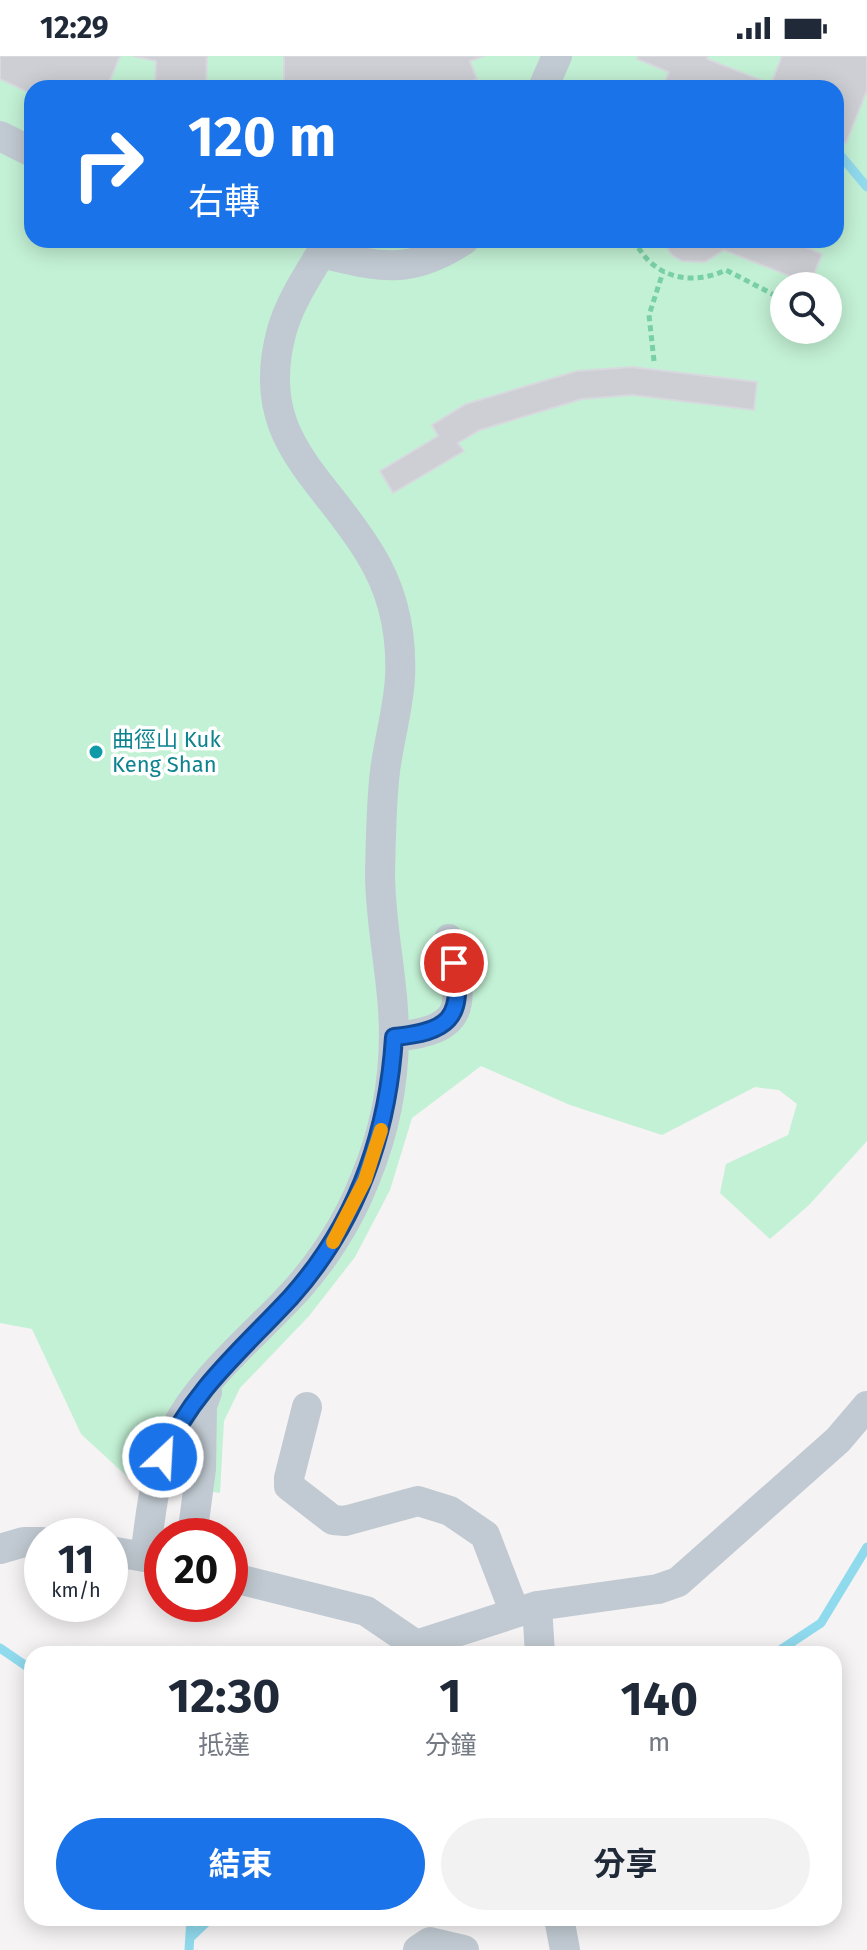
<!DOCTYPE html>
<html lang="zh-TW">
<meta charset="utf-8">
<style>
:root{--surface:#fff;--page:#f2f2f3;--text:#1f2937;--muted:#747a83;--accent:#1a73e8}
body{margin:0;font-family:"Fira Sans","Noto Sans TC",sans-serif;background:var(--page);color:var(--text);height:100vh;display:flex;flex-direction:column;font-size:30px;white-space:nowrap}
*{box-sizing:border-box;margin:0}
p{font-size:26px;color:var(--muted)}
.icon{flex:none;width:44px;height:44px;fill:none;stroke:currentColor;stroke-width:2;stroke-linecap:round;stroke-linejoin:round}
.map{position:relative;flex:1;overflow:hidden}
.details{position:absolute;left:24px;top:1590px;width:818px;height:280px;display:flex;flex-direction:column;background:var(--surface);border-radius:24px;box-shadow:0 4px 20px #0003}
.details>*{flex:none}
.hud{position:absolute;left:24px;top:24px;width:820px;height:168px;border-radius:24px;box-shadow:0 4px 20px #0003;background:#1a73e8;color:#fff;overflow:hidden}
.buttons{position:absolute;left:770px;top:216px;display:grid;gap:16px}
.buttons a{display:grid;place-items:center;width:72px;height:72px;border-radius:50%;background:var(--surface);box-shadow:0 4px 20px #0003;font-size:40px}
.speed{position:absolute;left:24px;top:1462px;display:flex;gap:16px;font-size:40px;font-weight:700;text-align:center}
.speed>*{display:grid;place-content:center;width:104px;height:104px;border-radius:50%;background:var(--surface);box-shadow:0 4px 20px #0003;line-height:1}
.speed small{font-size:20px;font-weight:400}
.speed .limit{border:12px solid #d22;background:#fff;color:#111}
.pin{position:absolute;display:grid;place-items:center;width:68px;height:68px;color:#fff;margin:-34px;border:4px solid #fff;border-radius:50%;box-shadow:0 2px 8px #0007}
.me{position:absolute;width:88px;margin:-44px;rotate:25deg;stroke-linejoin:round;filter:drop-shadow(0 0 6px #0008)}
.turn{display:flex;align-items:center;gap:28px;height:168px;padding:0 32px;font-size:36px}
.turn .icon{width:104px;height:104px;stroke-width:2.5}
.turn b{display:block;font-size:56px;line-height:68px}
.eta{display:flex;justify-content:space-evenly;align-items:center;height:136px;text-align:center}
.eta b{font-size:48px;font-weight:700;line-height:56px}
.action{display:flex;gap:16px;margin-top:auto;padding:16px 32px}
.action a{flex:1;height:92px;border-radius:48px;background:var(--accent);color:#fff;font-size:32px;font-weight:700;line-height:92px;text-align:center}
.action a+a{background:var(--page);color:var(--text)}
.status{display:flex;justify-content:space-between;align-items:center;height:56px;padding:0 40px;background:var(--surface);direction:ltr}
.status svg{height:22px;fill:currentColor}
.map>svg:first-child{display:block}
</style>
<div class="status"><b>12:29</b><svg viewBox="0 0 49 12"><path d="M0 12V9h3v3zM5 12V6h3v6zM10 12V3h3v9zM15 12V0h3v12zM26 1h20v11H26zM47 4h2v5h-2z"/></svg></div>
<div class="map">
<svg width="867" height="1894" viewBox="0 0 867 1894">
<rect width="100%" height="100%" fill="#f5f3f3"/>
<path fill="#c3f1d5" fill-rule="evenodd" d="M0,0H867V1085L809,1149L770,1183L720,1137L726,1108L788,1079L797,1048L779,1034L755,1031L662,1079L570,1049L481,1010L412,1062L390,1134L355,1201L309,1260L240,1332L224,1365L220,1437L131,1424L81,1378L32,1273L0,1267ZM32,32H836V184H32ZM784,230H828V274H784Z"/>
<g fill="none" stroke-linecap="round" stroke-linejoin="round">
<path stroke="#90daee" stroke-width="9" d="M836,94L867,131
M0,1592L32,1614
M774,1598L821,1567L867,1491
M191,1881L211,1862
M189,1894L191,1862"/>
</g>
<path fill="#cdcfd5" stroke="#d7d9de" stroke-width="2" d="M0,0H120L108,29L110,32H32V38L0,23Z
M133,0H207L206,32H155L156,5Z
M284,0H484L470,5L477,23L455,32H284Z
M638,0H708L707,3L771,28L782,0H867V34L846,87L839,84L836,91V32H662L669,16L637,3Z
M662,184H799L798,188L822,198L810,228L724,194L705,206L682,205L672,199Z
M632,311L757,326L754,354L632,339L582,343L480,374L458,387L464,395L393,437L380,415L438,380L432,369L466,348L577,315Z"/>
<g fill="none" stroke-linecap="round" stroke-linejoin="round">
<path stroke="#7ad0a6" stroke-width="5" stroke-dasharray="6 4" stroke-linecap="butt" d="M632,184C638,190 642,198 648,204C670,226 700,226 726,214L784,244
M654,305L649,259L663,216"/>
<path stroke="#c1cad2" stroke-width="30" d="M543,32L557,0
M0,80L32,96
M321,197C379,211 410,220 464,184
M394,981C471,974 462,946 449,883
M307,1351L289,1422V1430L333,1464L345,1465L418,1445L450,1455L485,1479L515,1557
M192,1480L201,1413L202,1350L207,1336
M0,1493L24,1486H42
M110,1495L162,1504
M145,1501C151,1458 154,1414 174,1375C201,1323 248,1285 287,1244C320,1210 348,1167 365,1123C387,1070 397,1011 393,953C390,907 380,863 380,816C381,783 381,749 385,715C389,684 398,654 400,622C402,579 393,535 370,498C322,418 252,382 282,274C291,242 313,212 329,184
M230,1521L366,1555L416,1589L537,1550L658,1533L678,1526L838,1384L867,1350
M537,1550L540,1598
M559,1862L565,1894
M418,1894L430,1886L464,1894"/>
</g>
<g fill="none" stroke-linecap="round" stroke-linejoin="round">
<g stroke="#114b97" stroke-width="20">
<path id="route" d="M163,1401C192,1334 243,1293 291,1241C357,1167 388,1078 394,981C447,976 465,963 454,907"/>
</g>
<use href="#route" stroke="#1a73e8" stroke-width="14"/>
<path stroke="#f59e0b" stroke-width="14" d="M333,1186L365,1124L381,1074"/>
</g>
<circle fill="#0f9aa8" stroke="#fff" stroke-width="3" cx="96" cy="696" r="8"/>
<g text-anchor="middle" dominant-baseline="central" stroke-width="7" stroke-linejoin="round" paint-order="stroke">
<g font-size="22" fill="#0d838f" stroke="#fff" text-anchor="start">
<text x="112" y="683">曲徑山 Kuk<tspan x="112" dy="25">Keng Shan</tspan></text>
</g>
</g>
</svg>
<div class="buttons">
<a><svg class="icon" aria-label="search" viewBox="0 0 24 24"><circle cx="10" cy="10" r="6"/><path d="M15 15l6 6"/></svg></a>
</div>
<div class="speed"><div>11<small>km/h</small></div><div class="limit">20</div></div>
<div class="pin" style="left:454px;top:907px;background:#d93025"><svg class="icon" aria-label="arrive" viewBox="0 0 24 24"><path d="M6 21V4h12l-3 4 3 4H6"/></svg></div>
<svg class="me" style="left:163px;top:1401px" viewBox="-20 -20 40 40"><circle r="17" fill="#1a73e8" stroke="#fff" stroke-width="3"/><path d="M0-11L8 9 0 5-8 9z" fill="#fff"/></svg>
<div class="hud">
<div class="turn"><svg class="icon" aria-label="right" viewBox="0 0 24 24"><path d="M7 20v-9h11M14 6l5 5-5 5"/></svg><div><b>120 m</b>右轉</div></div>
</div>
<section class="details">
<div class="eta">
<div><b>12:30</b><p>抵達</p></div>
<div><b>1</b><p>分鐘</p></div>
<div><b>140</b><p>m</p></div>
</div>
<div class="action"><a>結束</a><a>分享</a></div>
</section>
</div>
